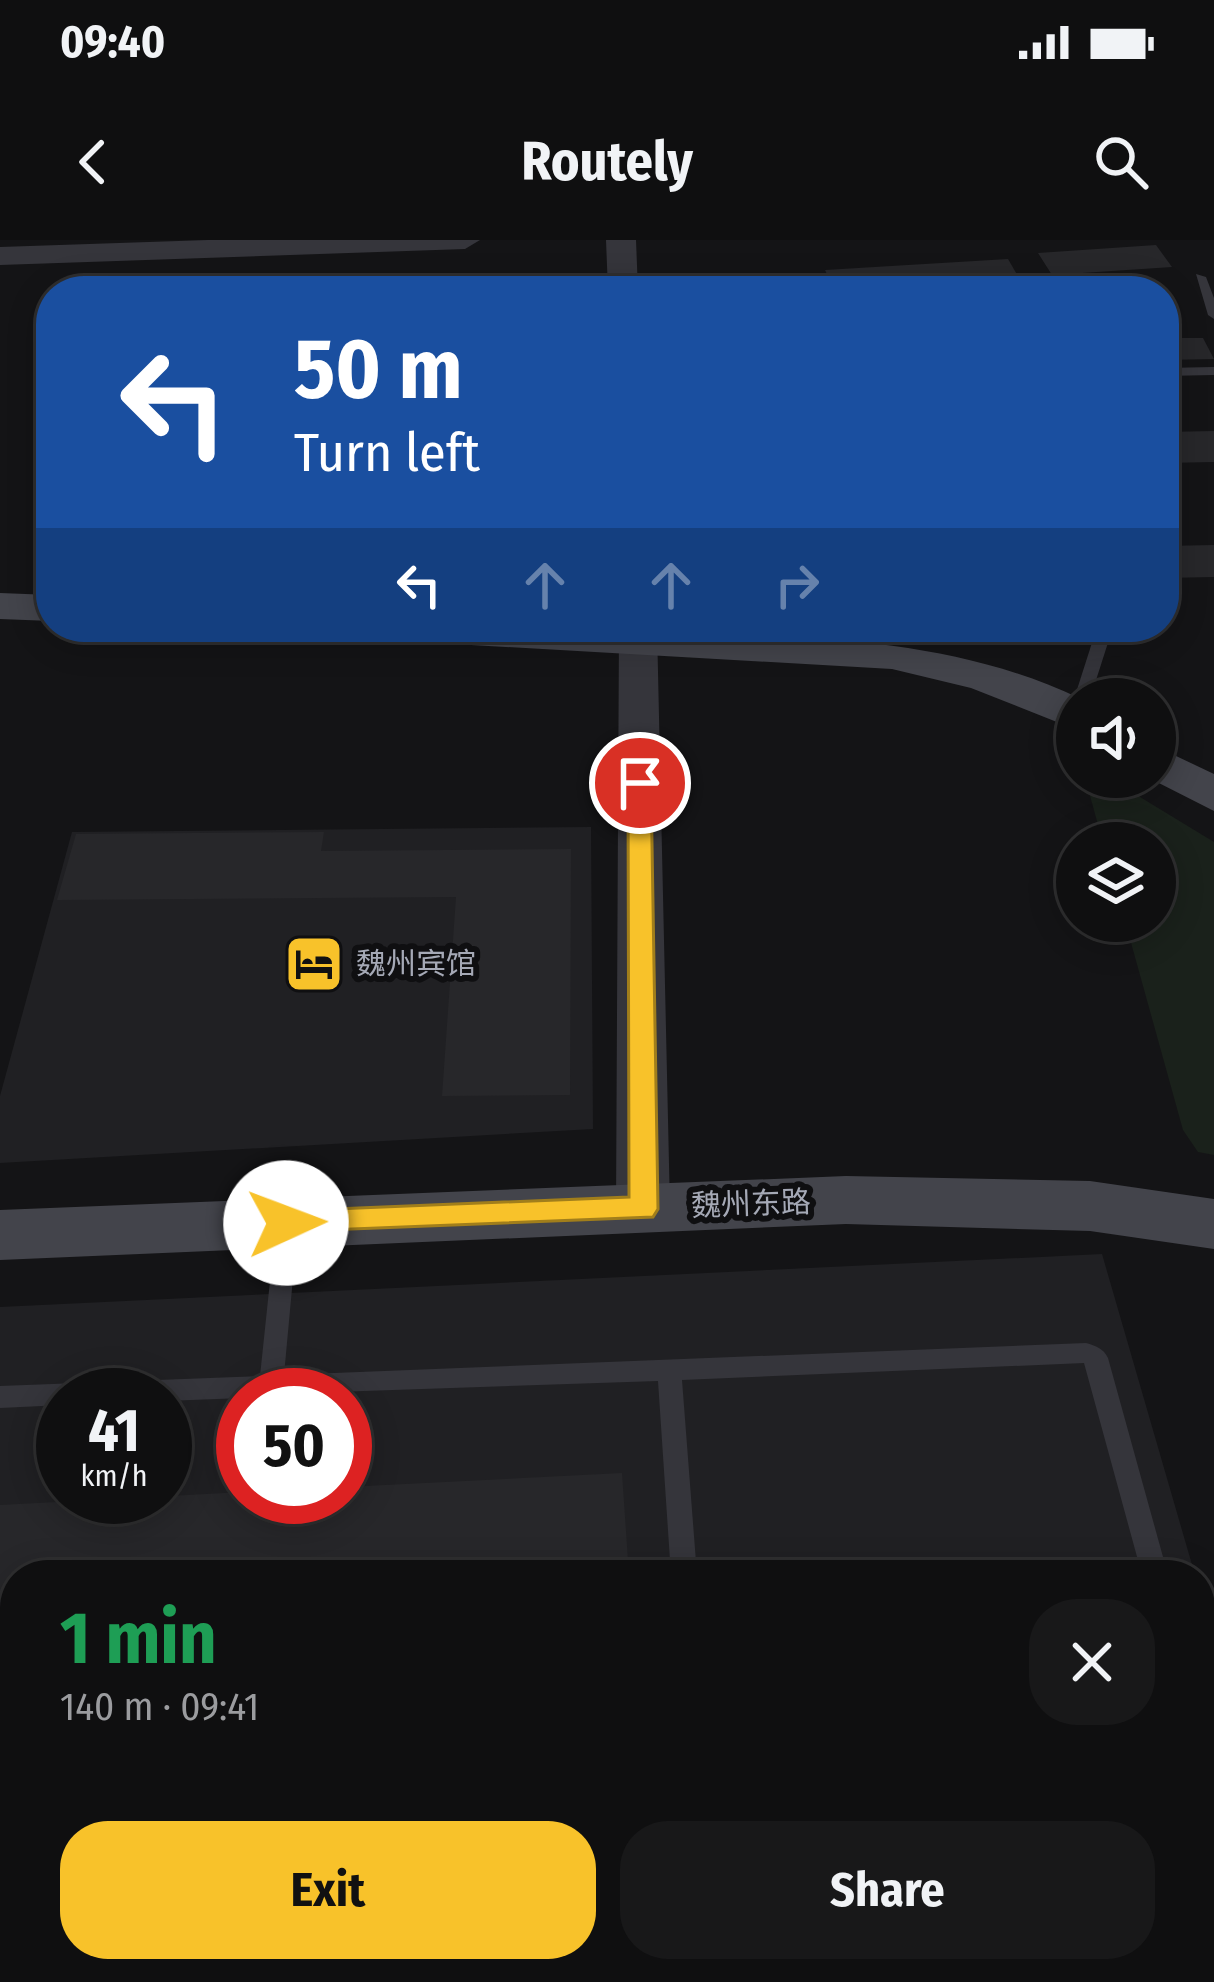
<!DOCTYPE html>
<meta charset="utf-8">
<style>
:root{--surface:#0f0f10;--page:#181819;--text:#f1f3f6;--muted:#9b9c9f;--line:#2f2f30;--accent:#f8c22a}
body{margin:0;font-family:"Fira Sans Condensed","Noto Sans SC",sans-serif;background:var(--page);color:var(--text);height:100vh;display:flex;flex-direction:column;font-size:45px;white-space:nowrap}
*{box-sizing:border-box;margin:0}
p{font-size:39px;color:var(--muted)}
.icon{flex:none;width:66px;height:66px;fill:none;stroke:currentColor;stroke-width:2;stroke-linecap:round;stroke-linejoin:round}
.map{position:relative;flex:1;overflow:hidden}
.details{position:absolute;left:0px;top:1320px;width:1215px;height:423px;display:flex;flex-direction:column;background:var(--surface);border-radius:48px 48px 0 0;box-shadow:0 6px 30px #0003,0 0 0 3px var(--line)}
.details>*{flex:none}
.guide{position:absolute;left:36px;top:36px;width:1143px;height:366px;border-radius:48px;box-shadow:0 6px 30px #0003,0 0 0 3px var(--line);background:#1a4fa0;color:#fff;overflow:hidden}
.fabs{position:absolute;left:1056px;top:438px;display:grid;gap:24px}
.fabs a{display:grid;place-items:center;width:120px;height:120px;border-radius:50%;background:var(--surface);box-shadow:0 6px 30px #0003,0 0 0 3px var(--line);font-size:60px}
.speed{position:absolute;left:36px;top:1128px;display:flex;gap:24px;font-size:60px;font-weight:700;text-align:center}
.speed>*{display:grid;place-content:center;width:156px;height:156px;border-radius:50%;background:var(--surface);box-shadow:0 6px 30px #0003,0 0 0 3px var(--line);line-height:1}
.speed small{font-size:30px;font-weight:400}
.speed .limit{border:18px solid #d22;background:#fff;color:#111}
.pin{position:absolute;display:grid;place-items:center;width:102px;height:102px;color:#fff;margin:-51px;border:6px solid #fff;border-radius:50%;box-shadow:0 3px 12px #0007}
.me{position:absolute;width:132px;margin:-66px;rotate:88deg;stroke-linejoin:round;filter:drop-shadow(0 0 9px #0008)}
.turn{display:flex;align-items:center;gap:42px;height:252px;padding:0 60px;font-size:54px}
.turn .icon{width:156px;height:156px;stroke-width:2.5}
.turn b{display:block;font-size:84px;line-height:102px}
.lanes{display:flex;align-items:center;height:114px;padding:0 60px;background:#0003;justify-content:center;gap:60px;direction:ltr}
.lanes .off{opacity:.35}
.round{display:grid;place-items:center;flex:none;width:126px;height:126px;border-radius:48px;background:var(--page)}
.overview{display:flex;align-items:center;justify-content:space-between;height:204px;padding:0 60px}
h1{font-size:72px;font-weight:700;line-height:90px;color:#1e9e55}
.button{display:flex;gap:24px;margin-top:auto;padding:24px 60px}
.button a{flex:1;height:138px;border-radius:48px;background:var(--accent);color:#111;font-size:48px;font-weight:700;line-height:138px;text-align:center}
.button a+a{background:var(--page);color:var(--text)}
.status{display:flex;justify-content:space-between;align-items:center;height:84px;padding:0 60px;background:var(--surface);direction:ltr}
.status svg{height:33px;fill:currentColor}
header{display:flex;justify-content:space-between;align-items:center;height:156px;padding:0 60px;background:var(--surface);font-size:54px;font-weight:700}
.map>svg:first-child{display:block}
</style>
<div class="status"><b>09:40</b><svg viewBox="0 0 49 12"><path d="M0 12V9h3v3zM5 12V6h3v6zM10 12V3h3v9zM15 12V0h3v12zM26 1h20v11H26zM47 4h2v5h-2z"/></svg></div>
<header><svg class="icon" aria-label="back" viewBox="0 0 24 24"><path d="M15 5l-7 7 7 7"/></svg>Routely<svg class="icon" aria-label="search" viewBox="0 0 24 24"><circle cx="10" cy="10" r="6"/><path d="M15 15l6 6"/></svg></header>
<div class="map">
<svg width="1214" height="1742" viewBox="0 0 1214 1742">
<rect width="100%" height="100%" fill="#141416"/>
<path fill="#202023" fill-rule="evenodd" d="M591,587L593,889L0,923V856L72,592Z
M1102,1014L1195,1335H15V1728H1200V1516L1214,1567V1742H0V1067ZM63,1155H165V1257H63ZM243,1155H345V1257H243Z"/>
<path fill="#1a211b" d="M1100,541L1117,543L1214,602V915L1198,912L1183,890L1125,681H1155V603H1103L1089,552Z"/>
<path fill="#27272a" d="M1156,5L1172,27L1052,35L1038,13Z
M1008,19L1022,43L835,51L825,30Z
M1164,98H1203L1214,119L1164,120Z
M1214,191V222L1164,223V192Z
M1214,305V337L1164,338V306Z
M324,592L321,611L571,609L570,855L442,856L456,657L57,660L76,594Z
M622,1233L629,1335H15V1371L0,1372V1265L243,1252V1257H345V1247Z"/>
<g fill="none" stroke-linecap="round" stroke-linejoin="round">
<path fill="#35353b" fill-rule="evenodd" d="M1196,34L1206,37L1214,58V79L1208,75Z
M1214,127V135L1164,136V128Z
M1097,387H1113L1090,459H1077L1076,463L1074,459Z
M287,975L295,977L298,984L284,1135L1086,1103C1096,1106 1103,1108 1108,1118L1168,1335H1142L1084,1123L682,1140L697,1335H671L658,1141L243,1155V1158L165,1161V1155H63V1165L0,1168V1146L260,1136L276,984L279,977Z
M15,1444V1472L0,1473V1445Z
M697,1728H727L728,1742H698Z"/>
<path fill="#35353b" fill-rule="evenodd" d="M208,0H480L465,9L0,25V7Z
M606,0H636L638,51H608Z
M619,387H657L670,969L662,985L643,991L624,985L616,969Z"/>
<path fill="#43444b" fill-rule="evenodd" d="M0,353L51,355V381L0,379Z
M363,387C489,387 615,386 741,393C860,400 972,407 1081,459H1077V490L971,448L892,429L385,400L370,396Z
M1155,506L1214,534V571L1147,537H1155Z
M846,936L1090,941L1214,959V1009L1090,991L846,984L0,1020V970Z"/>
</g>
<path fill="#f8c22a" stroke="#a17e1b" stroke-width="3" d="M640,535L651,543L658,969L653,977L276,992L272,983L276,975L286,971L629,957L628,543Z"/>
<defs>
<g id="hotel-square" transform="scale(3)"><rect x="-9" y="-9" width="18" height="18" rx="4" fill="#f8c22a" stroke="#0f0f11"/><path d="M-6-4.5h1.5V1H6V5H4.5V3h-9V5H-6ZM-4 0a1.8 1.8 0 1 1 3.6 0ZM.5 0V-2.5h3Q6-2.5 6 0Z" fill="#111"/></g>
</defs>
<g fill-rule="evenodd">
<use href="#hotel-square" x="314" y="724"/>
</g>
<g text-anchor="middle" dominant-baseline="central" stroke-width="12" stroke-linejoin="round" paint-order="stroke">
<g font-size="30" fill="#a5a9b6" stroke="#0f0f11" text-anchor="start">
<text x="356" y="724">魏州宾馆</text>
</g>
<g font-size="30" fill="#a5a9b6" stroke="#0f0f11">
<text transform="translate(751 964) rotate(-2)">魏州东路</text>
</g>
</g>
</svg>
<div class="fabs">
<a><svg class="icon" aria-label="sound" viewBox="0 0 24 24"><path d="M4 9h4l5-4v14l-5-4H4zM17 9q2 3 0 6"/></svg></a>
<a><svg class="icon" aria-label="layers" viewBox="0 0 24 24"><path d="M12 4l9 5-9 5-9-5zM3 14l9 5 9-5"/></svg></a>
</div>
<div class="speed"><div>41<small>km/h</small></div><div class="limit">50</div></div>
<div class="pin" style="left:640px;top:543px;background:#d93025"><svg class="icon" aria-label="arrive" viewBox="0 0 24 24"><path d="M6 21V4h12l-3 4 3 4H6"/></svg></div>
<svg class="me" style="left:286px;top:983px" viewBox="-20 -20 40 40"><circle r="19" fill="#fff"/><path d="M0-13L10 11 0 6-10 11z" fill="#f8c22a"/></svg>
<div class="guide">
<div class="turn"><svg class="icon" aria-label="left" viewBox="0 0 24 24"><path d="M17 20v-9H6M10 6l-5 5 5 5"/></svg><div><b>50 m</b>Turn left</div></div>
<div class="lanes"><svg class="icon" aria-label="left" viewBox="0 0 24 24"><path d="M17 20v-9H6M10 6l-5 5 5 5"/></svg><svg class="icon off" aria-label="ahead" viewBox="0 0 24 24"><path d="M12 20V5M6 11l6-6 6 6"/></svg><svg class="icon off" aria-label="ahead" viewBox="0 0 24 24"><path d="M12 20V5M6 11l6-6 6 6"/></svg><svg class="icon off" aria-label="right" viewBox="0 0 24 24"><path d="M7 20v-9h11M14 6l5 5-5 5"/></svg></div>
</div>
<section class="details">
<div class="overview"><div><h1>1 min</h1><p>140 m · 09:41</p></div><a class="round"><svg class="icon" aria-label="close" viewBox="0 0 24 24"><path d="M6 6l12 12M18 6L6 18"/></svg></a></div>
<div class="button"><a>Exit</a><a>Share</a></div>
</section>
</div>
